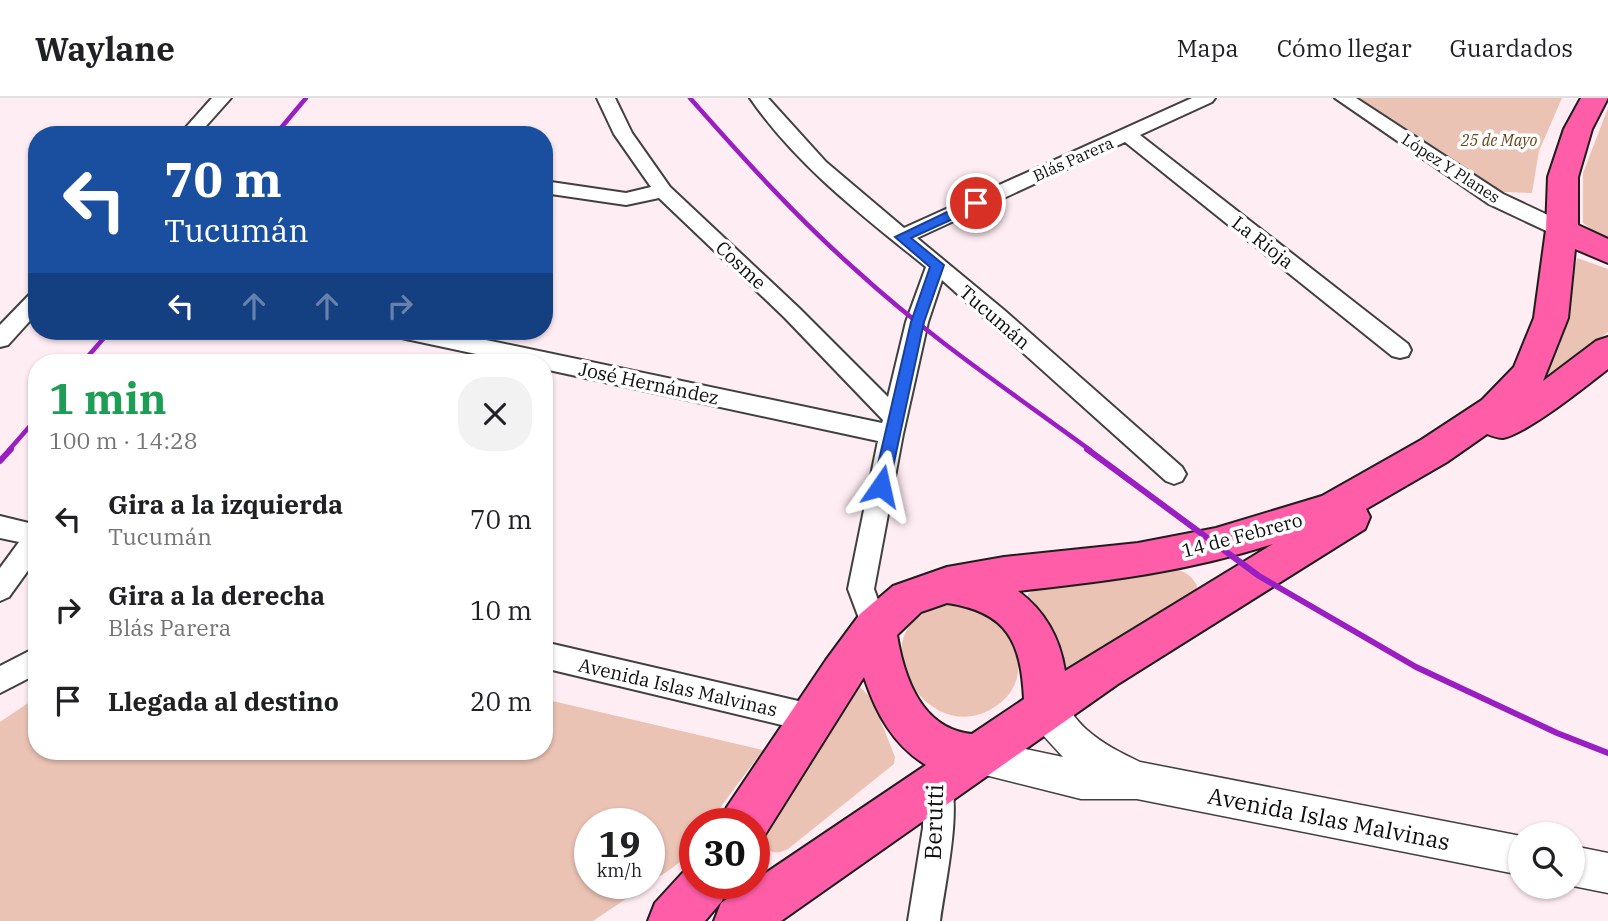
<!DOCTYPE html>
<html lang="es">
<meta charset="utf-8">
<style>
:root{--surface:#fff;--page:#f2f2f2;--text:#202124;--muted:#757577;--line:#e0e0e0}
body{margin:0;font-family:"IBM Plex Serif",serif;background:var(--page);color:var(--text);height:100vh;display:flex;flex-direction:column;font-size:26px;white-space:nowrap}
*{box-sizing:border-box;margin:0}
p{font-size:23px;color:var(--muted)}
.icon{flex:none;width:38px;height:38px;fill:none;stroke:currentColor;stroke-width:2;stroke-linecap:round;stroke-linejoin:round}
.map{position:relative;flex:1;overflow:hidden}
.panel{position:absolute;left:28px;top:256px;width:525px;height:406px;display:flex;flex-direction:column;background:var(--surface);border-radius:28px;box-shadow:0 2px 5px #0004}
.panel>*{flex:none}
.banner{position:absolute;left:28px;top:28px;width:525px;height:214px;border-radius:28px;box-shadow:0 2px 5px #0004;background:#1a4fa0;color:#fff;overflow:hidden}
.tools{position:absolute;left:1508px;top:724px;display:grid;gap:14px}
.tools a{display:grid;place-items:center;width:77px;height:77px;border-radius:50%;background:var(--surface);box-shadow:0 2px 5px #0004;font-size:35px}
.speed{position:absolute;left:574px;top:710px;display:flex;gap:14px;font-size:35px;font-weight:700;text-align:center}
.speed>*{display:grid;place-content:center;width:91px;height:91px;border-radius:50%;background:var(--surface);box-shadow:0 2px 5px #0004;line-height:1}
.speed small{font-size:18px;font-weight:400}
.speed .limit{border:10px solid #d22;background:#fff;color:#111}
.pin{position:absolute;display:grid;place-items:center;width:60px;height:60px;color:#fff;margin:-30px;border:4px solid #fff;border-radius:50%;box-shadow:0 2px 7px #0007}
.me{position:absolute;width:77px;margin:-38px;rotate:11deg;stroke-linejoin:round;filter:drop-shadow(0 0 5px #0008)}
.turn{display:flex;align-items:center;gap:24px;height:147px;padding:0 21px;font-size:32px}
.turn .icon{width:91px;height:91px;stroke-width:2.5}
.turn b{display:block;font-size:49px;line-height:60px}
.lanes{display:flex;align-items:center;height:66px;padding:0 21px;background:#0003;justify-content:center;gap:35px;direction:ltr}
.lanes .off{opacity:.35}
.round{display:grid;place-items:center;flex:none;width:74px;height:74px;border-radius:28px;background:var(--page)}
.overview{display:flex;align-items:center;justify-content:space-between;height:119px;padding:0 21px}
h1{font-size:42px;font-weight:800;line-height:52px;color:#1e9e55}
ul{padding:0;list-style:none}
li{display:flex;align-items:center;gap:21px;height:91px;padding:0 21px}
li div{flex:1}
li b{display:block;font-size:26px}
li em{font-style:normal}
header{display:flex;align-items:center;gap:42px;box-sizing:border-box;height:98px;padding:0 35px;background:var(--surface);border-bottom:2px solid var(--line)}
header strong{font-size:33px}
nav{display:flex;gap:38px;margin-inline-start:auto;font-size:24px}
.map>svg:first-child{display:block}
</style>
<header>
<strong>Waylane</strong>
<nav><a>Mapa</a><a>Cómo llegar</a><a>Guardados</a></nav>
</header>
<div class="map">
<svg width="1608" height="823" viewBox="0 0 1608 823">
<rect width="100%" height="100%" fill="#ffedf4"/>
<path fill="#ebc3b5" d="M1359,0H1562L1539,53L1532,95L1503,94Z
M1608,10V144L1583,125V75Z
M1577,160L1608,171V234L1544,284L1564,217Z
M1174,472C1186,473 1190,477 1197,487L1196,493L1070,571H1065L1061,568C1063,541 1049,519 1028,502V496L1034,492Z
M958,506C973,509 990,515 1002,526C1005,529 1007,535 1010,539C1023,563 1022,588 999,606C926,662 844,516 958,506Z
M860,589L872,601L895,659L894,666L788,751C778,756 773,756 763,749L762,740L852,590Z
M37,599V653H544V601L763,652L708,726H695C695,760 675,768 649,785V726H590V786H648L593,823H0V624Z"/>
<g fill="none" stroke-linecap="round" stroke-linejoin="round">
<g stroke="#404040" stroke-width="4">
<path id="minor" d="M212,0H231L198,37H179Z
M597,0H615L632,35L670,89L799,210L888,299L906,224L926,169C863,118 797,68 750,0H768L826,64L904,130L1192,0H1215L1212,4L1140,37L1408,246L1411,252L1408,258L1400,260L1392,258L1125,44L917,140L1004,212L1182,369L1186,376L1182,383L1174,386L1166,383L942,182L928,224L903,336L874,491L888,530L884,539L875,542L866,539L848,491L878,343L544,271V264H514L406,241L398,239L395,233H443L882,325L883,322L785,220L659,100L626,107L544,95V83L626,95L651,89L614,36Z
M1335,0H1356L1503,96L1569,127L1572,132L1569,137H1555L1489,106Z
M37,194V215L8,247L0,249V227L30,196Z
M0,418L37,427V460L9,499L0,503V470L19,444L0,440Z
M544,544L811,606L821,610L825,620L821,630L811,634L544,570Z
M37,549V576L0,595V568Z
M938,667L948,672C963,708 945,784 940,823H908L923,730V682L928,672Z"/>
</g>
<g stroke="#404040" stroke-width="3">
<path id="tertiary" d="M1047,594C1065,601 1072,619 1087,632C1103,646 1121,655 1140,664L1521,738V777L1137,701H1081L965,672L960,659L965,646L978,641L1063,659L1042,636L1029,611L1034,599Z
M1573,748L1608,755V795L1573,788Z"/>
</g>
<g stroke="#1e1e1e" stroke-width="4">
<path id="primary" d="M1581,0H1608L1592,31L1578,79V127L1608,141V165L1575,151L1568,220L1543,283L1596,243L1608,239V271C1586,288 1528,335 1503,340C1497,340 1492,338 1487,336L1447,364L1366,411L1370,419L1365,431L1118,586L781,823H714L721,805L926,667C893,647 876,615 864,579L761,743L754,745V726H721L727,709L826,562L860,516L893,488L947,469L1004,459L1138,445L1216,430L1322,398L1421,342L1482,302L1514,269L1534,220L1546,132L1548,79L1564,31ZM1273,446L1065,573C1060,540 1045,513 1018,493C1108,483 1186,474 1273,446ZM947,505C1008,514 1021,544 1024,601L972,636C922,631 904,580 897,537L921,514Z
M695,766V786H729L722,803L705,823H648L655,805L688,769Z"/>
</g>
<use href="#minor" fill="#fff" fill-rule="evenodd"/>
<use href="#tertiary" fill="#fff" fill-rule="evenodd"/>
<use href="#primary" fill="#ff5da7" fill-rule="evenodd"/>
<path stroke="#991fc3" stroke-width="4.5" d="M690,0C743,60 797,120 857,173C929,239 1011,294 1090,352
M275,37L306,0
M83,264L110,233
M9,352L37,320"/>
<path stroke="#991fc3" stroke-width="6" d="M1087,351L1259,478L1416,569L1557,635L1608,655
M0,363L11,351"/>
</g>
<path fill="#2563eb" stroke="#184099" stroke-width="2" d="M976,100L981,102V108L911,140L944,167L924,224L889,388L881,395L873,388L911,224L930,169L895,139Z"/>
<g text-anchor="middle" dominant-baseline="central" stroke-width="7" stroke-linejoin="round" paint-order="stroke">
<g font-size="16" font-style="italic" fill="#67471a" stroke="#fff">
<text x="1499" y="42">25 de Mayo</text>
</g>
<g font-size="16" fill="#0d0d0d" stroke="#fff">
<text transform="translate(1073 61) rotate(-24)">Blás Parera</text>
<text transform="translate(1451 70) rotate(33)">López Y Planes</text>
</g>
<g font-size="19" fill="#0d0d0d" stroke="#fff">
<text transform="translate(1263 144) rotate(38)">La Rioja</text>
<text transform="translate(741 167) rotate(43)">Cosme</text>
<text transform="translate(995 219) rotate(41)">Tucumán</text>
<text transform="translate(649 285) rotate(12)">José Hernández</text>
<text transform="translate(1242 437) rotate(-15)">14 de Febrero</text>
<text transform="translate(678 589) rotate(13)">Avenida Islas Malvinas</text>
</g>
<g font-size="23" fill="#0d0d0d" stroke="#fff">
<text transform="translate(1329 720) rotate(11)">Avenida Islas Malvinas</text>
<text transform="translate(933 724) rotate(-88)">Berutti</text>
</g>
</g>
</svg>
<div class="tools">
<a><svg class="icon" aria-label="search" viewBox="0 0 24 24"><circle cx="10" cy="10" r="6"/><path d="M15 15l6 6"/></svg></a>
</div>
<div class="speed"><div>19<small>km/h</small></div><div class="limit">30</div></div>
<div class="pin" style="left:976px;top:105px;background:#d93025"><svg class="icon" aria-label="arrive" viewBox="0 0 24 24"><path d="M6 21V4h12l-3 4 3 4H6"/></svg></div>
<svg class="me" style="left:881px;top:388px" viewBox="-20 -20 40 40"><path d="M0-17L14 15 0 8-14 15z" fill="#2563eb" stroke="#fff" stroke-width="4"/></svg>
<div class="banner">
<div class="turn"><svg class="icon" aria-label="left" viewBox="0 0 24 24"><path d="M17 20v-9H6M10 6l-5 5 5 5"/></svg><div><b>70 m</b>Tucumán</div></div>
<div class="lanes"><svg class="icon" aria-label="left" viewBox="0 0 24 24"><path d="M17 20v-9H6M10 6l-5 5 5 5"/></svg><svg class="icon off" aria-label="ahead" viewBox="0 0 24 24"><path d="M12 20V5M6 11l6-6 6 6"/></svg><svg class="icon off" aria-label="ahead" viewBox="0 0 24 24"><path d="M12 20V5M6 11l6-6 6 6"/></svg><svg class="icon off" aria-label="right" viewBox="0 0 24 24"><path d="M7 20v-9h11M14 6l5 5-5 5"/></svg></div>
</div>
<section class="panel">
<div class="overview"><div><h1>1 min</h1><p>100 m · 14:28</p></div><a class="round"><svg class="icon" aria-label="close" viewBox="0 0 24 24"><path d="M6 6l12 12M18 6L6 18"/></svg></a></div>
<ul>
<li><svg class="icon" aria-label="left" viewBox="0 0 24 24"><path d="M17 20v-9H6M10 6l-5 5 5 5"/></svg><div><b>Gira a la izquierda</b><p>Tucumán</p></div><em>70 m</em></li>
<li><svg class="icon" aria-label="right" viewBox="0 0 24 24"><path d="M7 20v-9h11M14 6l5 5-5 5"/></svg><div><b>Gira a la derecha</b><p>Blás Parera</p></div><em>10 m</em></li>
<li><svg class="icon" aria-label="arrive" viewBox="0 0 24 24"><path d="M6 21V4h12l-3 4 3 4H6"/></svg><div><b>Llegada al destino</b></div><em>20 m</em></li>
</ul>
</section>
</div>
